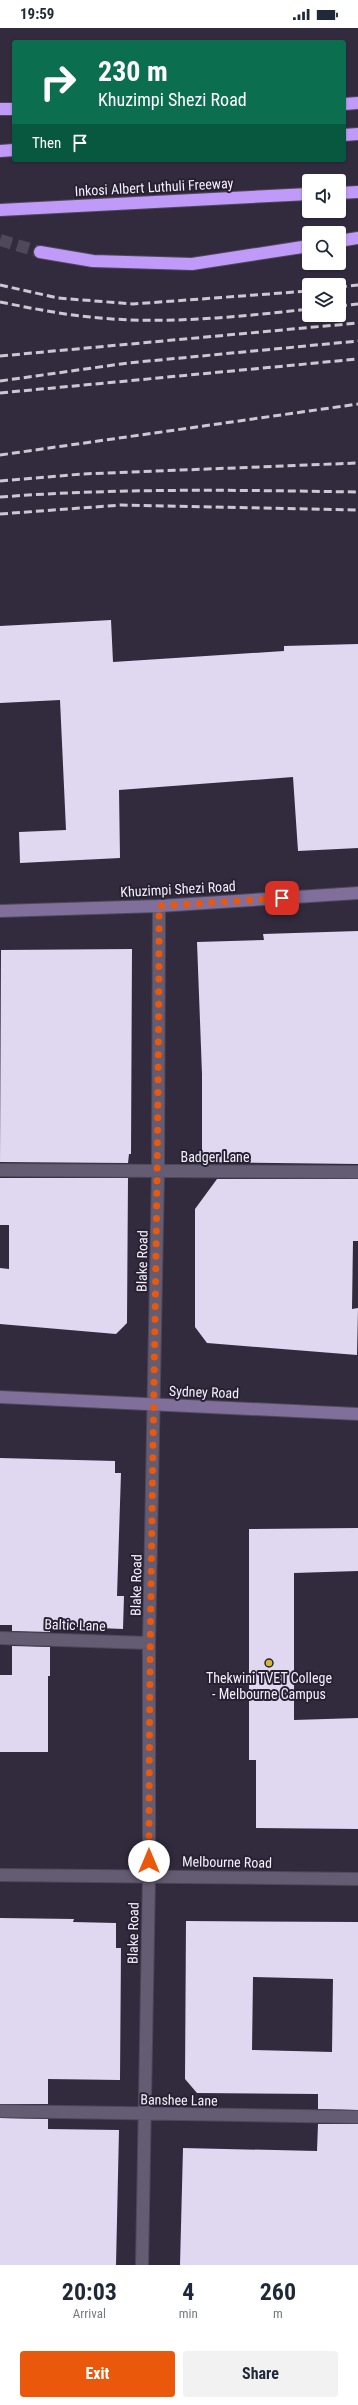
<!DOCTYPE html>
<style>
:root{--surface:#fff;--page:#f2f2f3;--text:#1f2937;--muted:#747a83;--accent:#ea580c}
body{margin:0;font-family:"Roboto Condensed",sans-serif;background:var(--page);color:var(--text);height:100vh;display:flex;flex-direction:column;font-size:15px;white-space:nowrap}
*{box-sizing:border-box;margin:0}
p{font-size:13px;color:var(--muted)}
.icon{flex:none;width:22px;height:22px;fill:none;stroke:currentColor;stroke-width:2;stroke-linecap:round;stroke-linejoin:round}
.map{position:relative;height:2237px;overflow:hidden}
.sheet{display:flex;flex-direction:column;background:var(--surface);flex:1}
.sheet>*{flex:none}
.guide{position:absolute;left:12px;top:12px;width:334px;height:122px;border-radius:4px;box-shadow:0 1px 3px #0004;background:#0b6e4f;color:#fff;overflow:hidden}
.buttons{position:absolute;left:302px;top:146px;display:grid;gap:8px}
.buttons a{display:grid;place-items:center;width:44px;height:44px;border-radius:4px;background:var(--surface);box-shadow:0 1px 3px #0004;font-size:20px}
.pin{position:absolute;display:grid;place-items:center;width:34px;height:34px;color:#fff;margin:-17px;border-radius:8px;box-shadow:0 2px 6px #0006}
.me{position:absolute;width:44px;margin:-22px;rotate:0deg;stroke-linejoin:round;filter:drop-shadow(0 0 3px #0008)}
.turn{display:flex;align-items:center;gap:14px;height:84px;padding:0 20px;font-size:18px}
.turn .icon{width:52px;height:52px;stroke-width:2.5}
.turn b{display:block;font-size:28px;line-height:34px}
.then{display:flex;align-items:center;height:38px;padding:0 20px;background:#0003;gap:8px;font-size:15px}
.eta{display:flex;justify-content:space-evenly;align-items:center;height:68px;text-align:center}
.eta b{font-size:24px;font-weight:700;line-height:28px}
.button{display:flex;gap:8px;margin-top:auto;padding:8px 20px}
.button a{flex:1;height:46px;border-radius:4px;background:var(--accent);color:#fff;font-size:16px;font-weight:700;line-height:46px;text-align:center}
.button a+a{background:var(--page);color:var(--text)}
.status{display:flex;justify-content:space-between;align-items:center;height:28px;padding:0 20px;background:var(--surface);direction:ltr}
.status svg{height:11px;fill:currentColor}
.map>svg:first-child{display:block}
</style>
<div class="status"><b>19:59</b><svg viewBox="0 0 49 12"><path d="M0 12V9h3v3zM5 12V6h3v6zM10 12V3h3v9zM15 12V0h3v12zM26 1h20v11H26zM47 4h2v5h-2z"/></svg></div>
<div class="map">
<svg width="358" height="2237" viewBox="0 0 358 2237">
<rect width="100%" height="100%" fill="#322b3e"/>
<path fill="#e0d7f0" fill-rule="evenodd" d="M111,592L113,634L284,623V618L358,616V820L298,823L293,749L119,762L120,830L20,835L19,804L66,802L60,672L0,675V598Z
M358,903V1136L202,1134V1046L197,914L264,912L263,906Z
M132,921L131,1126H129L128,1135L0,1134L1,922Z
M0,1150H128L127,1295L116,1306L0,1296V1240L9,1241V1197H0Z
M217,1151H358V1213H353L352,1281L358,1280L357,1327L207,1315L195,1299V1181Z
M0,1430L115,1433V1445H121L117,1568H124L123,1601L50,1598V1604L12,1603V1597H0Z
M358,1500V1543L294,1545V1692L358,1690V1801L256,1800V1732H249V1501Z
M12,1618L50,1619V1648H48V1724H0V1647H12Z
M0,1890L74,1891L73,1894L116,1895V1920H121L120,2052L48,2051V2076H0Z
M186,1893L358,1894V2082L318,2081V2066L197,2065L185,2051ZM253,1949L333,1951L332,2024L252,2022Z
M0,2090L48,2091V2101L119,2102L116,2237H0Z
M318,2096H358V2237H180L183,2120L317,2123Z"/>
<g fill="none" stroke-linecap="round" stroke-linejoin="round">
<path stroke="#4f485a" stroke-width="12" stroke-dasharray="12 6" stroke-linecap="butt" d="M0,212L40,224"/>
<g stroke="#4e4858" stroke-width="14">
<path id="street" d="M0,1142L358,1144
M0,1610L149,1615
M0,1847L358,1851
M0,2083L358,2089
M142,2237L149,1848V1615L158,1143L159,878"/>
</g>
<g stroke="#4e4858" stroke-width="14">
<path id="secondary" d="M0,883L159,878L358,865
M0,1369L358,1386"/>
</g>
<g stroke="#4e4858" stroke-width="14">
<path id="highway" d="M344,76L358,75
M0,81H14
M344,107L358,106
M0,123L14,122
M339,165L358,164
M0,182L309,166
M339,213L358,210
M40,224L93,233L192,236L309,218"/>
</g>
<use href="#street" stroke="#645c72" stroke-width="12"/>
<use href="#secondary" stroke="#7f6f9a" stroke-width="12"/>
<use href="#highway" stroke="#bf9af9" stroke-width="12"/>
<path stroke="#ccc7d5" stroke-width="3" stroke-dasharray="8 4" stroke-linecap="butt" d="M0,257L58,270L133,276L309,263
M339,259L358,257
M0,274C30,280 60,286 90,289C162,297 237,289 309,281
M339,278L358,276
M0,328L358,295
M0,353L128,335L358,313
M0,365L358,331
M0,427L358,376
M0,453L82,446L358,435
M0,469C119,460 238,462 358,464
M0,486L121,477L358,482"/>
</g>
<g fill="none" stroke-linecap="round" stroke-linejoin="round">
<path stroke="#ea580c" stroke-width="7" stroke-dasharray="0 12.6" d="M149,1833C149,1514 159,1196 159,878L282,870"/>
</g>
<circle fill="#d9b334" stroke="#282133" stroke-width="1.5" cx="269" cy="1635" r="4"/>
<g text-anchor="middle" dominant-baseline="central" stroke-width="4" stroke-linejoin="round" paint-order="stroke">
<g font-size="14" fill="#f3effc" stroke="#282133">
<text transform="translate(154 159) rotate(-3)">Inkosi Albert Luthuli Freeway</text>
<text transform="translate(178 861) rotate(-3)">Khuzimpi Shezi Road</text>
<text x="215" y="1129">Badger Lane</text>
<text transform="translate(142 1233) rotate(-89)">Blake Road</text>
<text transform="translate(204 1364) rotate(2)">Sydney Road</text>
<text transform="translate(136 1557) rotate(-89)">Blake Road</text>
<text transform="translate(75 1597) rotate(2)">Baltic Lane</text>
<text transform="translate(227 1834) rotate(1)">Melbourne Road</text>
<text transform="translate(133 1905) rotate(-89)">Blake Road</text>
<text transform="translate(179 2072) rotate(1)">Banshee Lane</text>
</g>
<g font-size="14" fill="#f3effc" stroke="#282133">
<text x="269" y="1650">Thekwini TVET College<tspan x="269" dy="16">- Melbourne Campus</tspan></text>
</g>
</g>
</svg>
<div class="buttons">
<a><svg class="icon" aria-label="sound" viewBox="0 0 24 24"><path d="M4 9h4l5-4v14l-5-4H4zM17 9q2 3 0 6"/></svg></a>
<a><svg class="icon" aria-label="search" viewBox="0 0 24 24"><circle cx="10" cy="10" r="6"/><path d="M15 15l6 6"/></svg></a>
<a><svg class="icon" aria-label="layers" viewBox="0 0 24 24"><path d="M12 4l9 5-9 5-9-5zM3 14l9 5 9-5"/></svg></a>
</div>
<div class="pin" style="left:282px;top:870px;background:#d93025"><svg class="icon" aria-label="arrive" viewBox="0 0 24 24"><path d="M6 21V4h12l-3 4 3 4H6"/></svg></div>
<svg class="me" style="left:149px;top:1833px" viewBox="-20 -20 40 40"><circle r="19" fill="#fff"/><path d="M0-13L10 11 0 6-10 11z" fill="#ea580c"/></svg>
<div class="guide">
<div class="turn"><svg class="icon" aria-label="right" viewBox="0 0 24 24"><path d="M7 20v-9h11M14 6l5 5-5 5"/></svg><div><b>230 m</b>Khuzimpi Shezi Road</div></div>
<div class="then">Then<svg class="icon" aria-label="arrive" viewBox="0 0 24 24"><path d="M6 21V4h12l-3 4 3 4H6"/></svg></div>
</div>
</div>
<section class="sheet">
<div class="eta">
<div><b>20:03</b><p>Arrival</p></div>
<div><b>4</b><p>min</p></div>
<div><b>260</b><p>m</p></div>
</div>
<div class="button"><a>Exit</a><a>Share</a></div>
</section>
